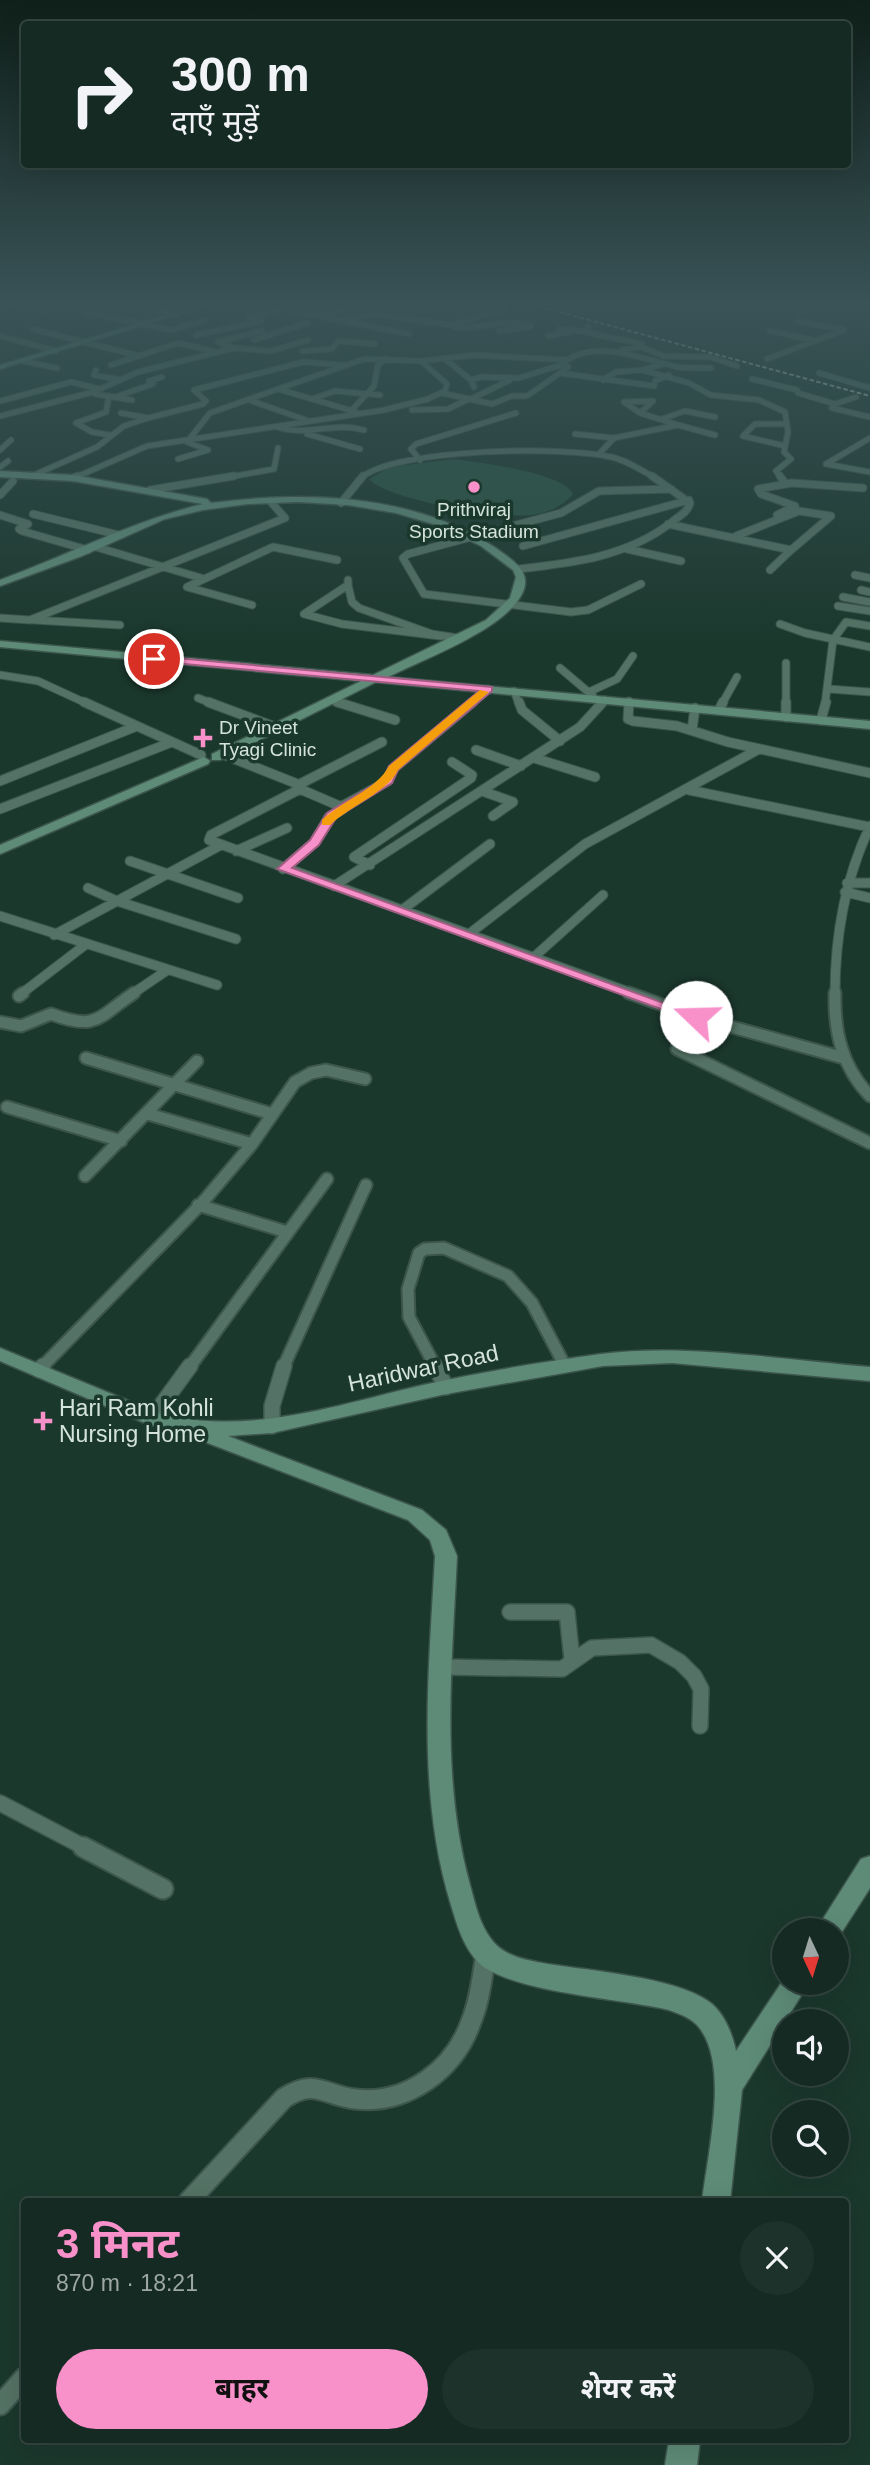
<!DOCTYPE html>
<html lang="hi">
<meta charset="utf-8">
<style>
:root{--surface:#142a22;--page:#1d322a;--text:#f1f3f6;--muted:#9da7a5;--line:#334640;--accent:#f890ca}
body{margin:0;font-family:Arial,"Noto Sans Devanagari",sans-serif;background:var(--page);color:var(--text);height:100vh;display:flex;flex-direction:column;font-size:26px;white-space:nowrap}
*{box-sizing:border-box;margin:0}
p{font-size:23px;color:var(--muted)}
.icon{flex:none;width:38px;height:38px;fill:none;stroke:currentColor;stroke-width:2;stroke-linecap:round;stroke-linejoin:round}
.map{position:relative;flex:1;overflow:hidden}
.panel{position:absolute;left:21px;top:2198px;width:828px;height:245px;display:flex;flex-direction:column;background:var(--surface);border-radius:7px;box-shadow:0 7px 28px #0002,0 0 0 2px var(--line)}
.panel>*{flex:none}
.banner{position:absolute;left:21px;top:21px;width:830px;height:147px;border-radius:7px;box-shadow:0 7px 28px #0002,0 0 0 2px var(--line);background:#142a22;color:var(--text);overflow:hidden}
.needle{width:46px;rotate:176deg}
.fabs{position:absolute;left:772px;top:1918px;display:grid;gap:14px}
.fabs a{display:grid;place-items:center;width:77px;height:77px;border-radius:50%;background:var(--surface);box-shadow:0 7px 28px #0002,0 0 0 2px var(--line);font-size:35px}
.pin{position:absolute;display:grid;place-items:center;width:60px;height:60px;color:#fff;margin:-30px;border:4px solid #fff;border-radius:50%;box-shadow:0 2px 7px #0007}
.me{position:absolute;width:77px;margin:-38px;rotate:291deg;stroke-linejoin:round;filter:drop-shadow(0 0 5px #0008)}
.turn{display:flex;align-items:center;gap:24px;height:147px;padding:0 35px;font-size:32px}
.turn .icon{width:91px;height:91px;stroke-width:2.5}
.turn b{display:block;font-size:49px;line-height:60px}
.round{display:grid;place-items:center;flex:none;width:74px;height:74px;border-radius:37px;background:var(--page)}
.headline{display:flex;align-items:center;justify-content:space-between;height:119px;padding:0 35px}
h1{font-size:42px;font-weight:700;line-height:52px;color:var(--accent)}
.primary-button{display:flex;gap:14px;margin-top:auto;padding:14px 35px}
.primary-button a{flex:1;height:80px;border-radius:42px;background:var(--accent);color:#111;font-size:28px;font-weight:700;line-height:80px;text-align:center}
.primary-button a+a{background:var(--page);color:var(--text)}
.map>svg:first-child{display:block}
</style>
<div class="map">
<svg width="870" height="2465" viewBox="0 0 870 2465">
<rect width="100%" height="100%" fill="#1b382d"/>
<path fill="#285342" d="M455,459C479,463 563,472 573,494C562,507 548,513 531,515C502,519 387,500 369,479L390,467Z"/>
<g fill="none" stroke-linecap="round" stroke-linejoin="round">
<g stroke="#3d564d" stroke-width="7">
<path id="street-far5" d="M124,301L177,314
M221,301L275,311L319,301
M548,301L590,309
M620,301H654
M0,303L44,310L67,302
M289,310L409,334
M85,312L172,330L205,320
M321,315L372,303
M345,320L376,314L452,325L504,309C474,303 443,312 413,305L428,301
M455,327C481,331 506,316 531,326L499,331
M588,327L589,333L642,344
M33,329L139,356
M560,329L587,332
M770,331L813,340
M196,335L261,321L249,317L266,313
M0,336L56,351
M548,336L570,332
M254,340L307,323
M234,348L271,351L308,340
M622,350L641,347L664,356L710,357L737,366
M303,351L332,349L338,341L375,344
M445,359L471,380L474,387
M767,359L844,330L798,321
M567,360L564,364L568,367L560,373L654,386L655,381L669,375
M23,361L57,368
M663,364L642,370L689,383L711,395L759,400L785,412L788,432L784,452L791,459L776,471L781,478
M111,365L178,343L213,351
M96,370L94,375L120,380
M819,373L870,388
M752,379L797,390L798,393L835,404L832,408L870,417
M471,380L481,377L519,378L564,364
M603,380L616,372L642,370
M100,389L138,372L234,348L218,342L262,331
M442,393L492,404L512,396H527L560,373
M118,396L153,384L149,381L162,377
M473,398L510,380
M312,399L335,391L380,395
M249,400L306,420
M0,401L71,382L100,389L93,392L95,394L132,400
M624,402L653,401L640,413
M835,404L856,397
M412,410L448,409L469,399
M351,411L374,386L378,365L386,359
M356,412L278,389L364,359L421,361
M0,416L93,392
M148,418L203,404L206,401L194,390L303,362L344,365
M662,419L685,411L715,417
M76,423L106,412L109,396
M76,423L92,432L110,435
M678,425L715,435
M277,427C307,437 334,421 364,430
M307,434L360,449
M575,434L614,438
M785,446L743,436L755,424H787
M0,450L11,440
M599,454L614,438L678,425L640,413L624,402
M178,459L208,450L187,442L210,413L278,389
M420,460L411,449L416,444L516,413
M826,464L870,438
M826,464L870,472
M0,467L8,461
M32,476L97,447L124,426L148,418L121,413
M74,478L147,446L384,410L428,399L445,391L447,384L421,361L475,355L567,360C599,339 644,360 678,367C689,368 700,368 711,368
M224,478L274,469L278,448
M361,478C395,448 566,446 611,457C626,460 641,470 655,478"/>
</g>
<g stroke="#3d564d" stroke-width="9">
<path id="street-far4" d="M780,476L785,483
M73,478L78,476
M150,490L234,476
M0,495L13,481
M341,503L363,476
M33,514L119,535
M0,515L28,524L19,529L22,531L88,550
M777,515L795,506L761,494L758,489L792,483L863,488
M668,524L791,550L770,570
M736,536L799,511L831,516L791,550
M523,546L689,500
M96,547L201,578
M627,549L681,561
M518,569C572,563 627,557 672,522C679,516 688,512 690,503L652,476
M855,575L870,578
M348,580V585L304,614L342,624L440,636
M641,584L588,610L571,612L424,594L403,558L408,554L561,513L599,491L671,489
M348,585L352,602L359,608L432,634L458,638
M861,590L870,592
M843,597L870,602
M252,605L187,587L273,547L337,560
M838,606L870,611
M0,618L30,620L285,518L270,501
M34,620L120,625
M780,624L805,633L870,647
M786,663V704
M560,668L593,696
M0,675L38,681L88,704
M829,689L870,692
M514,691L519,704
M589,692L617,679L633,656
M198,698L213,704
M331,700L343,704
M471,704L488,689
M602,704L605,700
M722,704L737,677
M825,704L833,640L846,622L870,626"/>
</g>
<g stroke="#3d564d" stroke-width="11">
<path id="street-far3" d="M84,702L201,755
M208,702L275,727
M337,702L395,720
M519,702L522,710L560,741
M629,702L628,719L633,721L677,726L728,742L870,773
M786,702V717
M719,710L723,702
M821,720L826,702
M692,730L695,708
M476,750L521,766
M222,754L295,783L300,789L211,835L209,840L634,994
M534,758L595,777
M0,781L137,726
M298,785L382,742
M689,790L870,827
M482,791L513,802L493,816
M342,806L388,781L393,769L473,702
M0,809L172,742
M236,851L287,828
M130,861L238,898
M370,865L354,857L471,778L472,775L452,762
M283,869L315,842L328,818L344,808L300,789
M847,883H870
M334,886L580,727L603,702
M88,888L117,901L236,939
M845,892L870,898
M402,910L490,844
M0,916L217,985
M469,934L585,844L759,749
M54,935L221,845
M534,957L603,895
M21,994L85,945
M132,994L166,971
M835,994C835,936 845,879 870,826"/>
</g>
<g stroke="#3d564d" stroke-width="15">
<path id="street-far2" d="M629,993L696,1017L844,1058
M835,993C834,1032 842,1067 870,1096
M19,996L23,993
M0,1022L21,1026L51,1014C97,1031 97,1018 134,993
M677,1049L870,1143
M86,1058L272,1114
M7,1107L121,1141
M148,1114L252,1144
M85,1176L197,1061
M198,1205L287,1232
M41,1368L202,1203L252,1144L295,1082L311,1073L326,1070L365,1079
M189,1368L327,1179
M283,1368L366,1185
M436,1368L409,1317L408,1289L419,1253L425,1249L444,1248L508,1276L532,1303L564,1364"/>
</g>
<g stroke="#3d564d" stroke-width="18">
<path id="street-far1" d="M435,1366L446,1387
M39,1370L43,1366
M152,1418L190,1366
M272,1426V1406L284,1366
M510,1612H567L572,1660
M442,1667L562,1669L592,1648L651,1645L680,1662L694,1676L701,1689L700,1726
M0,1803L86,1848"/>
</g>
<g stroke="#3d564d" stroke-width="23">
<path id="street" d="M83,1847L163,1889
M188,2202L284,2098C316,2078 323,2095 355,2099C407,2105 454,2070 471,2022C480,2000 482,1977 486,1954
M0,2405L24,2378"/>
</g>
<g stroke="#3d564d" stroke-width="3">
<path id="secondary" d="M213,301H223L0,369V365Z
M0,471L73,475L207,499L211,503C309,490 425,494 507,556C523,568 532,580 519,599C497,632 424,659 388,677L870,721V729L376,682L220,760H212V754L361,681L0,647V641L373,675L486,620L510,598L516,577L513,570L481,546L440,526L396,513L348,505L298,502L248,504L203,510L165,519L82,556L0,586V580C68,555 133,521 203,504L73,481L0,477Z
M204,757L210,761L208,764L0,854V845Z
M0,1348L158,1413C246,1437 337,1405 423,1385C481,1372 542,1362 601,1354C683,1343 786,1360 870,1367V1381L672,1363L603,1366L446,1394L272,1433L228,1436L422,1510L446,1530L457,1556C452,1666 440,1777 470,1885C475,1903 479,1923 491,1939C504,1957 527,1960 548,1964C591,1971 673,1977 708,2001C724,2012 732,2033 736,2051L784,1979V1983H809L742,2090L730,2202H702C707,2156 731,2062 697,2025C689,2017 680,2014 669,2010C618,1998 530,1994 487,1969C466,1956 458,1928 451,1905C416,1791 429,1673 435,1556L430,1540L408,1520L179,1432L145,1423L0,1361Z
M870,1856V1888L838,1938L836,1930H816L861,1859Z
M669,2440H700L697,2465H665Z"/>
</g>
<use href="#street-far5" stroke="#547265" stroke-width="5"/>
<use href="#street-far4" stroke="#547265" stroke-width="7"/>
<use href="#street-far3" stroke="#547265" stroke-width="9"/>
<use href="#street-far2" stroke="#547265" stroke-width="11"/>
<use href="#street-far1" stroke="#547265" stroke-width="15"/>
<use href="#street" stroke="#547265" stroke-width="19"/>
<use href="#secondary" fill="#5e8b78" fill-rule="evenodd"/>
<path stroke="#b6c8c0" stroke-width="2" stroke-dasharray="4.5 2.5" stroke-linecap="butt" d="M519,301L870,396"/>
</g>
<linearGradient id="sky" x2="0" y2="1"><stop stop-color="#0f1f19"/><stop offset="0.47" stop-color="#395357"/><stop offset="1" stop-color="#395357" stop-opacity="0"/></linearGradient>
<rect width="870" height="646" fill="url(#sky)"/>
<path fill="#f890ca" stroke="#a15e83" stroke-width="2" d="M154,656L492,687V691L398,770L392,783L336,818L319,845L292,868L702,1017L691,1020L277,869L310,840L327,813L383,779L389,766L479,691L151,661Z"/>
<path fill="#f59e0b" d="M480,690L489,692L398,770C389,791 350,806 330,825H322V820C343,800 376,790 389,766Z"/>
<g fill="#f890ca" stroke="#1b382d" stroke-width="2.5">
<circle cx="474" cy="487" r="7"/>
<path d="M199.5 727.5h7v7h7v7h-7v7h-7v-7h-7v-7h7z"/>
<path d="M39.5 1410.5h7v7h7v7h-7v7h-7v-7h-7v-7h7z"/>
</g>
<g text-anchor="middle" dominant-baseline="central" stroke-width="7" stroke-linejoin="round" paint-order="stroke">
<g font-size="19" fill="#d4e4dc" stroke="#1b382d">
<text x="474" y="509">Prithviraj<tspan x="474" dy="22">Sports Stadium</tspan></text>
<text x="219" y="727" text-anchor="start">Dr Vineet<tspan x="219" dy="22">Tyagi Clinic</tspan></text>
</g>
<g font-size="23" fill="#d4e4dc" stroke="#1b382d">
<text transform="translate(423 1368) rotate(-12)">Haridwar Road</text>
</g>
<g font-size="23" fill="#d4e4dc" stroke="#1b382d" text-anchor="start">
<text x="59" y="1408">Hari Ram Kohli<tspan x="59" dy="26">Nursing Home</tspan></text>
</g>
</g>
</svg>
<div class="fabs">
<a><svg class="needle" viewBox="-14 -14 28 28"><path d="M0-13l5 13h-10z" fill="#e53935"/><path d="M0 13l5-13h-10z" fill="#9da7a5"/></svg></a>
<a><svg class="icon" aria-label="sound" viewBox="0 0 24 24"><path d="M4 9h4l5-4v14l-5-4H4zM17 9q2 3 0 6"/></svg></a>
<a><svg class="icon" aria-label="search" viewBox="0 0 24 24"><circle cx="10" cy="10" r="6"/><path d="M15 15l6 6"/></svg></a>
</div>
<div class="pin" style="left:154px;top:659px;background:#d93025"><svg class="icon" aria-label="arrive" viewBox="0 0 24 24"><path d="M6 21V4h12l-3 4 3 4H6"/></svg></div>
<svg class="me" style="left:696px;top:1017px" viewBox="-20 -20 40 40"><circle r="19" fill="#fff"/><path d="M0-13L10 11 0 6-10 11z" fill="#f890ca"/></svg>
<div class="banner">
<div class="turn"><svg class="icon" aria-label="right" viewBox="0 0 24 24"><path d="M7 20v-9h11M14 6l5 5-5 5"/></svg><div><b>300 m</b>दाएँ मुड़ें</div></div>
</div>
<section class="panel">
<div class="headline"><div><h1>3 मिनट</h1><p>870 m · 18:21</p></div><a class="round"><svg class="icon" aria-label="close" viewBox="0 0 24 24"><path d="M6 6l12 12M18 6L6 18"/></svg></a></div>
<div class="primary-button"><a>बाहर</a><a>शेयर करें</a></div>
</section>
</div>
